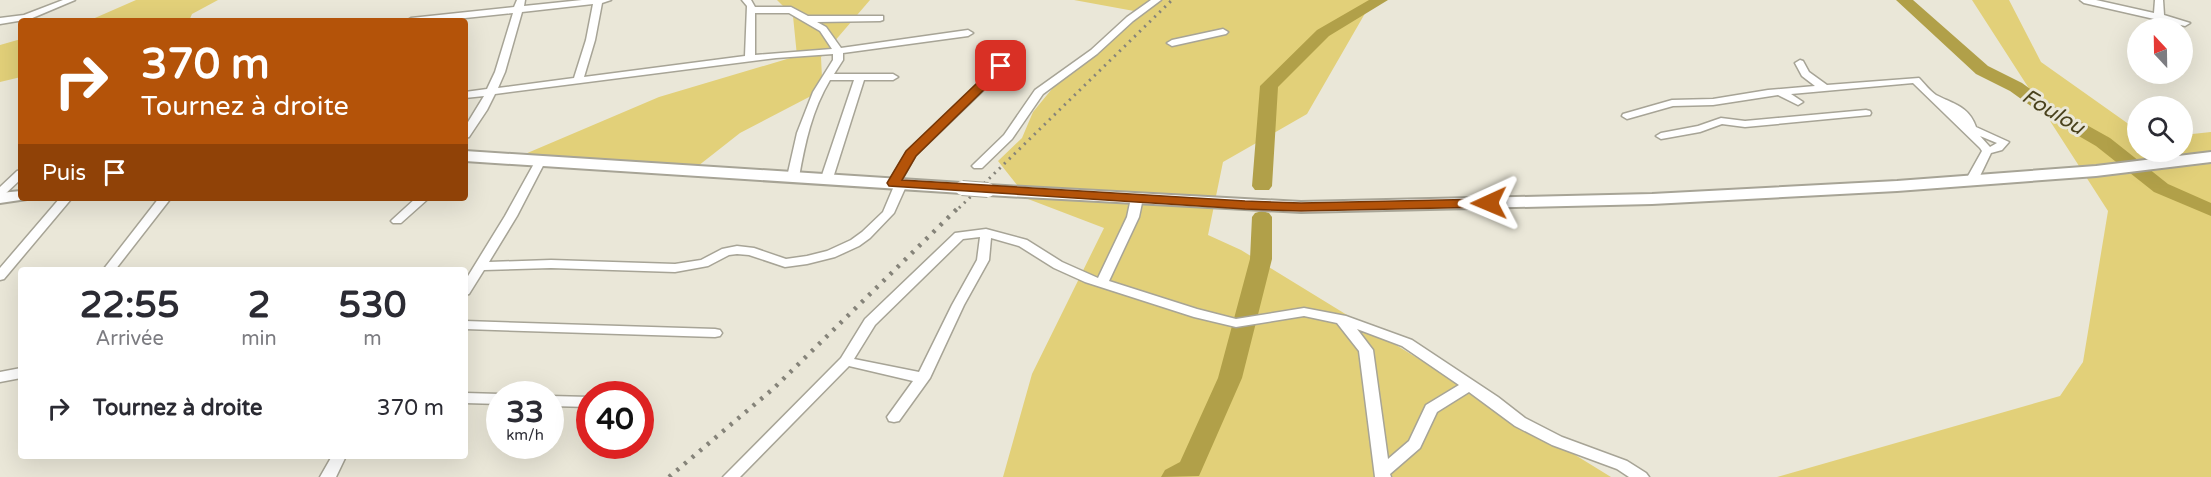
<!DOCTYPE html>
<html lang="fr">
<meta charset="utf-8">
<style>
:root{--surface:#fff;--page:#f7f7f7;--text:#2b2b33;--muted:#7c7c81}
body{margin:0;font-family:"Varela Round",sans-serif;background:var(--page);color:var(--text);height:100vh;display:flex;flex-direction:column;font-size:22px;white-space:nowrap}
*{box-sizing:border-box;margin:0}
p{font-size:20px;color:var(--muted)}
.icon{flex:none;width:33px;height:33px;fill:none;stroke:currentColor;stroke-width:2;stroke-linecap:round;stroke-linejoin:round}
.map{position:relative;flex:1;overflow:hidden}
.details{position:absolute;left:18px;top:267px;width:450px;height:192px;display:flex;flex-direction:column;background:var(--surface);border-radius:6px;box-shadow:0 6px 24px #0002}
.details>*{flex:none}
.guide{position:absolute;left:18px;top:18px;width:450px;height:183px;border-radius:6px;box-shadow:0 6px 24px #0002;background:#b45309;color:#fff;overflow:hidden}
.needle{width:39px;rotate:338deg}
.controls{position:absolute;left:2127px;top:18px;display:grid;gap:12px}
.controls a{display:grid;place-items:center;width:66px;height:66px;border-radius:50%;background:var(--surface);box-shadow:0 6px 24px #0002;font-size:30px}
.speed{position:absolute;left:486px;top:381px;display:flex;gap:12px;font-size:30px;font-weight:700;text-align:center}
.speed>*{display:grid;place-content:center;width:78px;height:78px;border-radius:50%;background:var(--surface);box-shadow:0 6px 24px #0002;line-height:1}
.speed small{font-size:15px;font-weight:400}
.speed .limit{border:9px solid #d22;background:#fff;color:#111}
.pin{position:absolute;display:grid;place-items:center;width:51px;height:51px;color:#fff;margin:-26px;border-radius:12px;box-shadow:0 3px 9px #0006}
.me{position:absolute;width:66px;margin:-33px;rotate:269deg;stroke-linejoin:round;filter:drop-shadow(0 0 4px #0008)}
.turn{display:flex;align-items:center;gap:21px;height:126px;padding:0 24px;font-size:27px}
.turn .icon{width:78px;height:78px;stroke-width:2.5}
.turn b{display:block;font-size:42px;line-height:51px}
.then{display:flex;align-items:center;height:57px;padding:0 24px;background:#0003;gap:12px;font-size:22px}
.eta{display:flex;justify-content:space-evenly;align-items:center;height:102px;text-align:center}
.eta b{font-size:36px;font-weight:800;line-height:42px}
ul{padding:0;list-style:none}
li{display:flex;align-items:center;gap:18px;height:78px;padding:0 24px}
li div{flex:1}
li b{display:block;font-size:22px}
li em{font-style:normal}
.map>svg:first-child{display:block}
</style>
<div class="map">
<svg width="2211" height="477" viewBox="0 0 2211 477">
<rect width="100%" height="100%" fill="#eae7d8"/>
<path fill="#e2d079" d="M136,0H218L192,14L189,21H88Z
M777,0H870L821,57L822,78L811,96L740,133L698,166L525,154L659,97L797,56L793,16Z
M1074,0H1376L1371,3L1307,114L1223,162L1208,235L1241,250L1611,477H1003L1032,374L1104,228L1028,199L998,161L1022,138L1033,112L1065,73L1134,11Z
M1972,0H2009L2041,62L2137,130L2138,152H2182L2183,135L2211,132V477H1777L2060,396L2083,362L2108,211Z
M21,39V77L0,82V45Z"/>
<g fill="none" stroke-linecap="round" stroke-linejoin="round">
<path fill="#b1a049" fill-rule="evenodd" d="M1369,0H1388L1329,36L1278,87L1272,186L1269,190H1255L1252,186L1260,86L1317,30Z
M1896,0H1913L1988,66L2022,83L2058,109L2110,138L2168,184L2211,203V216L2154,192L2096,146L2046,117L2010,91L1976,74Z
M1262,211L1269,213L1272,217V259L1242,378L1199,476L1161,477L1165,470L1180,462L1218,378L1250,259L1252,217L1255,213Z"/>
<g stroke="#a7a496" stroke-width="3">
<path id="street" d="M63,0H75L30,19L0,24V18L24,15Z
M517,0H525L524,6L582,0H611L602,3L595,40L584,77L745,56L747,6L742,0H751L755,7H791L808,16H883V20L880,21L817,22L826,27L841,48L968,30L973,33L968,36L843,53V60L834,74H893L898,77L893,80H864L833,178L827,181L821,178L854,80H830C812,110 805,143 799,177L793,180L787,177L797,133L813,92L833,60V54L776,58L495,94L487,110L469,137L465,138V127L484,96L465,98V92L487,89L495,72L513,13L437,21H406L411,18L514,7ZM593,4L586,40L574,78L498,88L505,72L522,12ZM755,13H789L820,31L832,49L755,55Z
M1151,0H1161L1133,21L1097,54L1043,94L1012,139L982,168H974L972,166L974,164L1004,135L1035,90L1091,50L1127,17Z
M2080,0H2096L2154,13L2155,0H2163L2164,15L2190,23L2185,26L2084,3Z
M1223,29L1228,32L1226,34L1172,46L1167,43L1172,40Z
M1010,51L1015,54L996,78L915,156L901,181L907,184L894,213L870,238L859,246L835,257L807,264L785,267L749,255L737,254L729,255L708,266L675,272L551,268L484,270L469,294L465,295V281L505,216L536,160L541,157L546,160L517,216L489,262L551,260L675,264L701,260L722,249L737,246L754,248L786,259L807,256L827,251L851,240L862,232L883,212L894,186L888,183L907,152L990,74L1007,52Z
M1800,60L1803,61L1809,72L1827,85L1919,78C1924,83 1930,91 1936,95C1953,104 1969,106 1976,127L2009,142L2002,150L1991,153L1980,176L1985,181L1983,183H1975L1968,176L1982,151L1980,148L1913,83L1791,94L1803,102L1798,105L1778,95L1713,105L1673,106L1627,119L1622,116L1623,114L1672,100L1713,99L1768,90L1815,86L1802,76L1795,63ZM1980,136L1997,143L1990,147Z
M1866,110L1870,111L1871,113L1870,115L1745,127L1722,124L1700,132L1661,139L1656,136L1661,133L1698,126L1721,118L1745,121Z
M21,170V179L4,195L0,196V187L17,171Z
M1137,195L1143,198L1139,217L1109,281L1197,309L1236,319L1304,308L1346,316L1412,340L1498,397L1525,418L1562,437L1627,461L1646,473L1649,477H1629L1617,469L1552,445L1515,426L1469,392L1437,412L1420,448L1390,474L1391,477H1375L1359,351L1337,323L1304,316L1236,327L1194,317L1085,282L1054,268L1019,246L991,238L989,260L964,305L930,378L899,421L894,422L889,421L887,417L913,381L849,366L740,477H723L841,358L865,319L955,233L986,229L1027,240L1062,262L1098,278L1127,217L1131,198ZM980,237L977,260L952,305L919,372L854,359L875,325L963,239ZM1357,329L1402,346L1459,385L1426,405L1409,441L1388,459L1373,350Z
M60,198H72L4,279L0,280V268Z
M159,198H171L115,270H103Z
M416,198H429L401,223H393L391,221L393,219Z
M465,321L715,329L720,330L722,333L720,336L715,337L465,329Z
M21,368V378L0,382V372Z
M465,393L500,394H502H500V404L465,403Z
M550,396L590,397V407L550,406Z
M332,456H346L336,477H320Z"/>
</g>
<g stroke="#a7a496" stroke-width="4">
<path id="secondary" d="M465,151L962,183L970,188L962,193L465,161Z
M2211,152V162L2096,176L1897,191L1652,204L1301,212L988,195L980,190L988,185L1301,202L1652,194L1897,181L2096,166Z
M21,191V198L27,199L0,203V193Z"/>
</g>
<use href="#street" fill="#fff" fill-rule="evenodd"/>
<use href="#secondary" fill="#fff" fill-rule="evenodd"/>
<path stroke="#858379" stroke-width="3" stroke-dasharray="2 5" stroke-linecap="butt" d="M959,208L1172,0"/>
<path stroke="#858379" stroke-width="4.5" stroke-dasharray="3 7" stroke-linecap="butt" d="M669,477L774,388L960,206"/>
<g stroke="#a7a496" stroke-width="16" stroke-linecap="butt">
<path id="secondary-bridge" d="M962,188L988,190"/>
</g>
<use href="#secondary-bridge" stroke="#fff" stroke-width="14"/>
</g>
<path fill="#b45309" stroke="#753606" stroke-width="1.5" d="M1001,63L1007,66L1005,69L916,156L902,180L1245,201L1301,203L1489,199L1496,203L1489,207L1301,211L1245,209L889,186L887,183L906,151L997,64Z"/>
<g text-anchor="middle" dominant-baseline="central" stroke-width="6" stroke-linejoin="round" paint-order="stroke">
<g font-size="21" font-style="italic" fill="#4a421d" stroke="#eae7d8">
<text transform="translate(2053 112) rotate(31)">Foulou</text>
</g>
</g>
</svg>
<div class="controls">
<a><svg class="needle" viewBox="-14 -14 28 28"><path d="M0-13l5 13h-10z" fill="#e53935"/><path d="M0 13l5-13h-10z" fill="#7c7c81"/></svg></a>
<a><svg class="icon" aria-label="search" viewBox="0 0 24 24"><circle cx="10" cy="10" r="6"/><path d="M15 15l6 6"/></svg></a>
</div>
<div class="speed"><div>33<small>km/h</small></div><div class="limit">40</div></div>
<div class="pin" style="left:1001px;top:66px;background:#d93025"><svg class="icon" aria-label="arrive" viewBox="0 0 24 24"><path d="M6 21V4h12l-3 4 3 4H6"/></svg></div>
<svg class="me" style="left:1489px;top:203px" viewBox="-20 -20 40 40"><path d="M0-17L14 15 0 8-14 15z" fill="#b45309" stroke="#fff" stroke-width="4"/></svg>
<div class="guide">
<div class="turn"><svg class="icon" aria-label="right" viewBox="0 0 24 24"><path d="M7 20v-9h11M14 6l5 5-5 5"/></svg><div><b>370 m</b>Tournez à droite</div></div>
<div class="then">Puis<svg class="icon" aria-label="arrive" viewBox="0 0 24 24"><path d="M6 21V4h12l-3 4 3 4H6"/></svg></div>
</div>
<section class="details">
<div class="eta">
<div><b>22:55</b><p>Arrivée</p></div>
<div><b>2</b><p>min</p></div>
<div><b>530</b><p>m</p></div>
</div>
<ul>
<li><svg class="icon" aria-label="right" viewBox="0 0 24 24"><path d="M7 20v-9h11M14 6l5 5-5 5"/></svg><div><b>Tournez à droite</b></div><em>370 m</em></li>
</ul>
</section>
</div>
